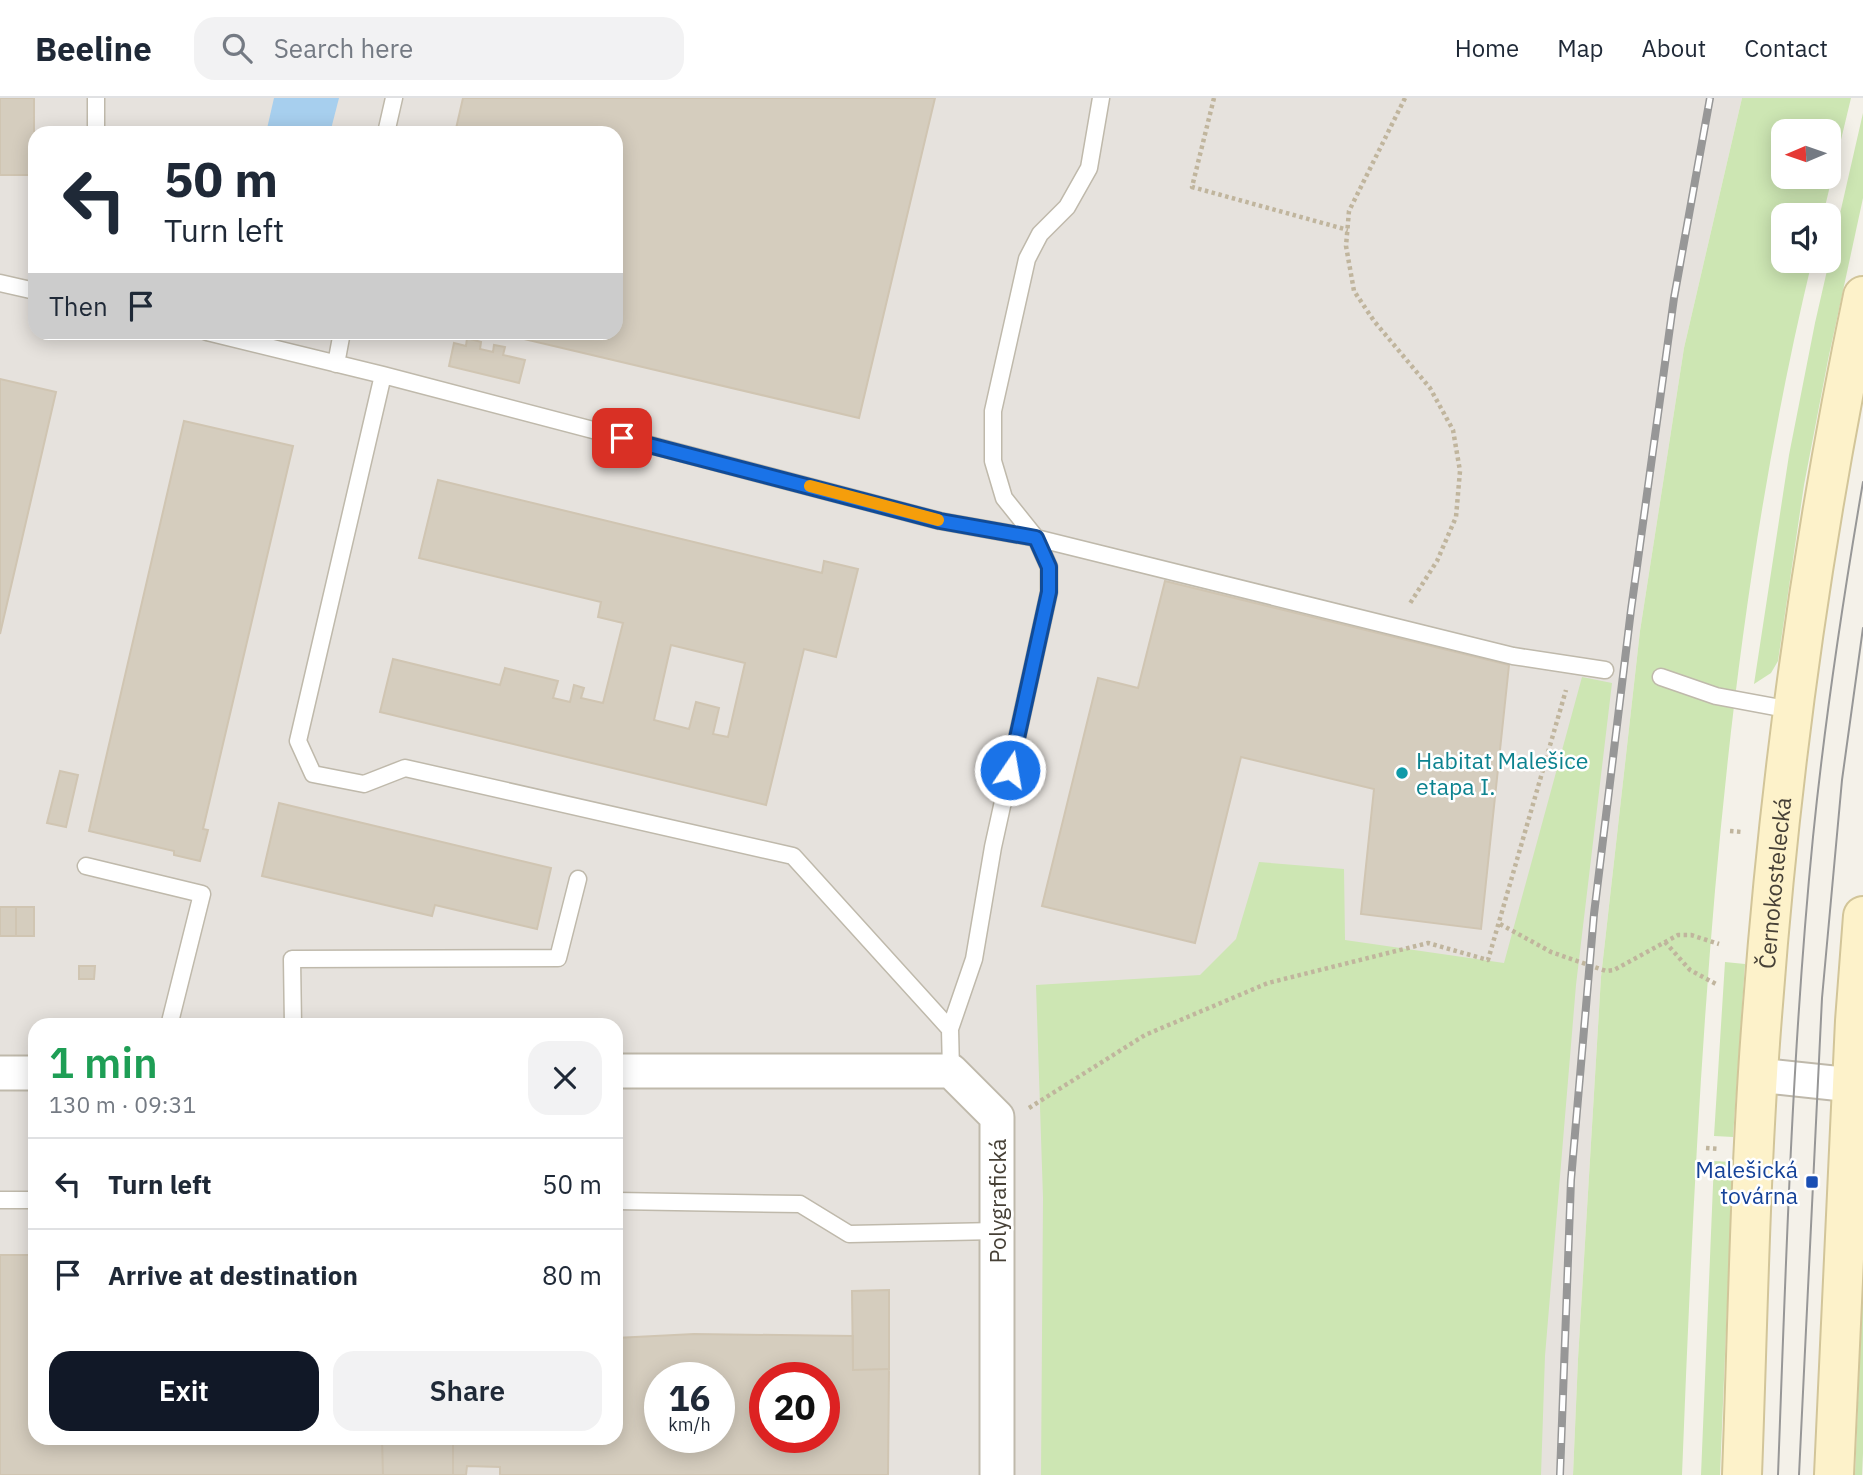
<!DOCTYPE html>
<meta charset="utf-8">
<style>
:root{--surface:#fff;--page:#f2f2f3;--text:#1f2937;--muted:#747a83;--line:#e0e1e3;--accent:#111827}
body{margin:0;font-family:"IBM Plex Sans",sans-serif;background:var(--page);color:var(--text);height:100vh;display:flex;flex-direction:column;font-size:26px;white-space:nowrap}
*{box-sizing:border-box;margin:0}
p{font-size:23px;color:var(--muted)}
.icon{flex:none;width:38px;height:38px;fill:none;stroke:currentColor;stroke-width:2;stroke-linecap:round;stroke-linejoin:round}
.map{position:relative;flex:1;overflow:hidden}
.side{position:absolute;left:28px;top:920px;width:595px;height:427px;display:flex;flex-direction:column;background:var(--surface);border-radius:21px;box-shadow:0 4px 18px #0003}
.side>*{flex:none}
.hud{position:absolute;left:28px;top:28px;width:595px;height:214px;border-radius:21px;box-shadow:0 4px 18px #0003;background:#fff;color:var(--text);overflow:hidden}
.needle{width:46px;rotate:268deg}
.buttons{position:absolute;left:1771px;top:21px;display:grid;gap:14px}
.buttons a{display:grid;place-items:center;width:70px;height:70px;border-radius:14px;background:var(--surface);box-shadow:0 4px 18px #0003;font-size:35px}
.speed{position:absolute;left:644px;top:1264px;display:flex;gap:14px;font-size:35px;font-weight:700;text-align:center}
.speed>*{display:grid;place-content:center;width:91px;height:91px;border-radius:50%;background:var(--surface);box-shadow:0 4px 18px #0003;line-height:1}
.speed small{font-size:18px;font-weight:400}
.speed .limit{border:10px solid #d22;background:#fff;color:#111}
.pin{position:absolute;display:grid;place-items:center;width:60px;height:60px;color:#fff;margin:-30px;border-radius:14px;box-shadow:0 4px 10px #0006}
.me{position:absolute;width:77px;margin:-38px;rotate:12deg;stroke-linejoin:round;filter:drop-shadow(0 0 5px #0008)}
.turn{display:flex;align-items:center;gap:24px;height:147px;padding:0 21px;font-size:32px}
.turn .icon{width:91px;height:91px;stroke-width:2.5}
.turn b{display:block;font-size:49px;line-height:60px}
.then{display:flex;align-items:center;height:66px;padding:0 21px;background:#0003;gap:14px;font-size:26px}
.round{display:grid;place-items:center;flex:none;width:74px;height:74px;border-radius:21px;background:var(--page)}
.head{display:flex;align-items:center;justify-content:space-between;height:119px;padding:0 21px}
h1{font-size:42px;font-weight:600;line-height:52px;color:#1e9e55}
.cta{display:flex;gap:14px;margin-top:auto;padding:14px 21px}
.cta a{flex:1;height:80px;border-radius:21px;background:var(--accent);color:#fff;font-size:28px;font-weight:600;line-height:80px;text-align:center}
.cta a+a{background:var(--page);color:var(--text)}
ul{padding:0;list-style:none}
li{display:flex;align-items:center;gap:21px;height:91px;padding:0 21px;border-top:2px solid var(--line)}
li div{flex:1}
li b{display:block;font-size:26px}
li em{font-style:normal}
header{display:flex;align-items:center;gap:42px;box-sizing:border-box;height:98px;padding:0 35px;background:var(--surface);border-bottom:2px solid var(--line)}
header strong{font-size:33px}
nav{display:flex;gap:38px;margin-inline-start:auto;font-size:24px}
.search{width:490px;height:63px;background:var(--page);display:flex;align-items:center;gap:18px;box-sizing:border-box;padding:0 24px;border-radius:21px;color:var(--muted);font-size:26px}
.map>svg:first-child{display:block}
</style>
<header>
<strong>Beeline</strong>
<div class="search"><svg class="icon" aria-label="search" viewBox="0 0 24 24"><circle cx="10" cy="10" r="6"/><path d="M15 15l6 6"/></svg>Search here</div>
<nav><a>Home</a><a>Map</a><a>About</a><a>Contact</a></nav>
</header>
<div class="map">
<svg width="1863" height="1377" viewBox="0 0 1863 1377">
<rect width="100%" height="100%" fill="#f4f1e9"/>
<path fill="#e6e2dd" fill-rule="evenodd" d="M0,0H1742L1684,250L1640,533L1601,879L1578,1261L1573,1377H0ZM35,35H616V234H35ZM35,928H616V1340H35ZM660,1279H719V1339H660ZM765,1279H824V1339H765Z"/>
<path fill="#cde6b3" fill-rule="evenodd" d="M1742,0H1851L1823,117H1783V163H1812C1717,559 1698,971 1682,1377H1573L1578,1261L1601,879L1640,533L1684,250ZM1783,33H1829V79H1783Z
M1863,15V100L1828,262L1804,387L1778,563L1771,575L1754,586L1789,357L1815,225Z
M1582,579L1612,585L1576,887L1545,1258L1541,1377H1041L1043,1100L1036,887L1200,877L1236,841L1259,764L1344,771L1345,842L1504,865Z
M1725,864L1745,866L1733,1039L1714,1038Z
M1714,1063L1733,1064L1720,1377H1701Z
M1863,1186V1355L1862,1377H1855Z"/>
<path fill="#a7cfee" d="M274,0H339L330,35H266Z"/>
<path fill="#d5cdbe" stroke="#d0c5b2" stroke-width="2" fill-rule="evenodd" d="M0,0H34V77H0Z
M463,0H935L859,320L494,234H616V35H455Z
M467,240L481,244L480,251L493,254L494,247L505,249L503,257L525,262L519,285L449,268L454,245L466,248Z
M0,281L56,294L0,536Z
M184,323L293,348L203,731L208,732L200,763L174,757V753L89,733Z
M438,382L822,475L824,463L858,471L836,559L804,551L766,707L380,614L393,561L500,587L505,570L558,583L553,600L570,604L574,587L584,590L581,600L603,605L623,525L598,519L601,504L419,460ZM671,547L745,565L728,639L713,636L719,610L696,604L689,631L654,622Z
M1165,483L1509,567L1481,831L1361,816L1374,691L1241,659L1195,845L1042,808L1098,580L1138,590Z
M60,673L78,677L66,729L47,725Z
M279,705L551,770L537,831L435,807L432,818L262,778Z
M0,809H16V838H0Z
M16,809H34V838H16Z
M79,868H95L94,881H79Z
M0,1157H35V1340H382L383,1377H0Z
M889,1192V1271L853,1272L852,1193Z
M694,1236L853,1238V1272L889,1271L888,1377H500V1369L467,1368L466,1377H453V1340H616V1240ZM660,1279H719V1339H660ZM765,1279H824V1339H765Z
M382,1340H453V1377H383Z"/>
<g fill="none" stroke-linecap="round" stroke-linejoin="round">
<g stroke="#bfb9ab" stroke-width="19">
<path id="lane" d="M96,0V35
M386,35L394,0
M0,185L35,193
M207,234L383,277L940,423L1036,440L1513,558L1605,572
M336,266L342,234
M383,277L298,643L313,676L364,686L405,670L793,758L950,931L951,973
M1661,579L1716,598L1792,612
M86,768L202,796L169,928
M293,928L292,861L558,860L578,781
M950,931L974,861L993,749L1049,494V469L1036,440L1004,400L993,363V313L1027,161L1040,136L1067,109L1089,70L1101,0
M0,1102H35
M616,1103L800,1106L849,1136L997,1133"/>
</g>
<g stroke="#bfb9ab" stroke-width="37">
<path id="street" d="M616,973H951L997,1019V1377
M0,975H35
M1758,977L1852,987"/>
</g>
<g stroke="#d2c599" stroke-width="42">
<g id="secondary">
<path id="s1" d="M1742,1377C1748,1220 1750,1063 1763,906C1781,668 1814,432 1863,198"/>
<path d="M1834,1377L1855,923L1863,818"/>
</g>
</g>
<path stroke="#c0b59d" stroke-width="4.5" stroke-dasharray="3.5 3.5" stroke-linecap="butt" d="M1214,0L1192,89L1348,132
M1405,0L1349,113L1346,148L1354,193L1374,223L1430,290L1453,332L1460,373L1456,419L1437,463L1409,507
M1730,733L1742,734
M1500,826L1551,854L1606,873L1614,872L1678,837H1691L1719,846
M1665,844L1690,872L1716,886
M1029,1010L1145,937L1268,885L1428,845L1488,862L1566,592
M1706,1050L1719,1051"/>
<use href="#lane" stroke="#fff" stroke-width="16"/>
<use href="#street" stroke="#fff" stroke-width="33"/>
<use href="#secondary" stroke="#fdf2ca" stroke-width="38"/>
<path stroke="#979797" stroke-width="2" d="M1778,1377C1786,1164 1792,951 1813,739C1825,620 1843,501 1863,384
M1799,1377L1822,900L1842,682L1863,530"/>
<g stroke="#979797" stroke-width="8">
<path id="rail" d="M1560,1377L1571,1082L1594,816L1631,512L1674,200L1710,0"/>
</g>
<use href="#rail" stroke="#fff" stroke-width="5" stroke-dasharray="16" stroke-linecap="butt"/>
</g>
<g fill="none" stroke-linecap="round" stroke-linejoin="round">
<g stroke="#114b97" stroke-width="18">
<path id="route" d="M622,340L940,423L1036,440L1049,469V494L1010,672"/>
</g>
<use href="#route" stroke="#1a73e8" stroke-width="12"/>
<path stroke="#f59e0b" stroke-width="12" d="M810,388L938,422"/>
</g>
<circle fill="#0f9aa8" stroke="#fff" stroke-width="2.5" cx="1402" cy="675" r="7"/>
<rect fill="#1a4fb4" stroke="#fff" stroke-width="2.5" x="1805" y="1077" width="14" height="14" rx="3.5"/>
<g text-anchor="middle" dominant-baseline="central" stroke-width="5" stroke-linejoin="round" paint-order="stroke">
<g font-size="23" fill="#0d838f" stroke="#fff" text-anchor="start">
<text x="1416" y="662">Habitat Malešice<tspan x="1416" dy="26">etapa I.</tspan></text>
</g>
<g font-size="23" fill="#474137" stroke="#fff">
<text stroke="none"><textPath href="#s1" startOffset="593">Černokostelecká</textPath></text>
<text transform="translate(997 1103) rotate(-90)">Polygrafická</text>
</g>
<g font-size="23" fill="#164399" stroke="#fff" text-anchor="end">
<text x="1798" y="1071">Malešická<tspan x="1798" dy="26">továrna</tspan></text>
</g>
</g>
</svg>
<div class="buttons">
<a><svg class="needle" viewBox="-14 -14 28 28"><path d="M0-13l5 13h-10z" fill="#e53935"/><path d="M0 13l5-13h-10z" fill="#747a83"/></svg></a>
<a><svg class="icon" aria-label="sound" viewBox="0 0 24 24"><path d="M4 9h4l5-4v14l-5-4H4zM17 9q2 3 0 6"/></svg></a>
</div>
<div class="speed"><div>16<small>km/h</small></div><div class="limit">20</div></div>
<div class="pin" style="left:622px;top:340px;background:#d93025"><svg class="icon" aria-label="arrive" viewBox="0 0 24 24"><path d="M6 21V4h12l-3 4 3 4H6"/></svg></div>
<svg class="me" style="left:1010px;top:672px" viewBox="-20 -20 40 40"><circle r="17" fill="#1a73e8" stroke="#fff" stroke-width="3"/><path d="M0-11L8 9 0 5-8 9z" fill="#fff"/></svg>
<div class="hud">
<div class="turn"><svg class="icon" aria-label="left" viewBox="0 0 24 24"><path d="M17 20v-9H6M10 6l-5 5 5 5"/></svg><div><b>50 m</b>Turn left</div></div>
<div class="then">Then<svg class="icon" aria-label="arrive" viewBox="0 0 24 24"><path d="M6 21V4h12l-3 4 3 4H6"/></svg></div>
</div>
<section class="side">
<div class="head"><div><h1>1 min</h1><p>130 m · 09:31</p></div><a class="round"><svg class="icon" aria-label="close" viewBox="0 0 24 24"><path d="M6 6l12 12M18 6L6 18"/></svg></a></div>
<ul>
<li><svg class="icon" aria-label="left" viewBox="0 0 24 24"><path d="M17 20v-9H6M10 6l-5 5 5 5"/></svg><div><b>Turn left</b></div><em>50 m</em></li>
<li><svg class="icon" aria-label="arrive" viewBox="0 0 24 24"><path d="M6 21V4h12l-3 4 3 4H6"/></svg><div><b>Arrive at destination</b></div><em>80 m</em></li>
</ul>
<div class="cta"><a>Exit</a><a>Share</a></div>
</section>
</div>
